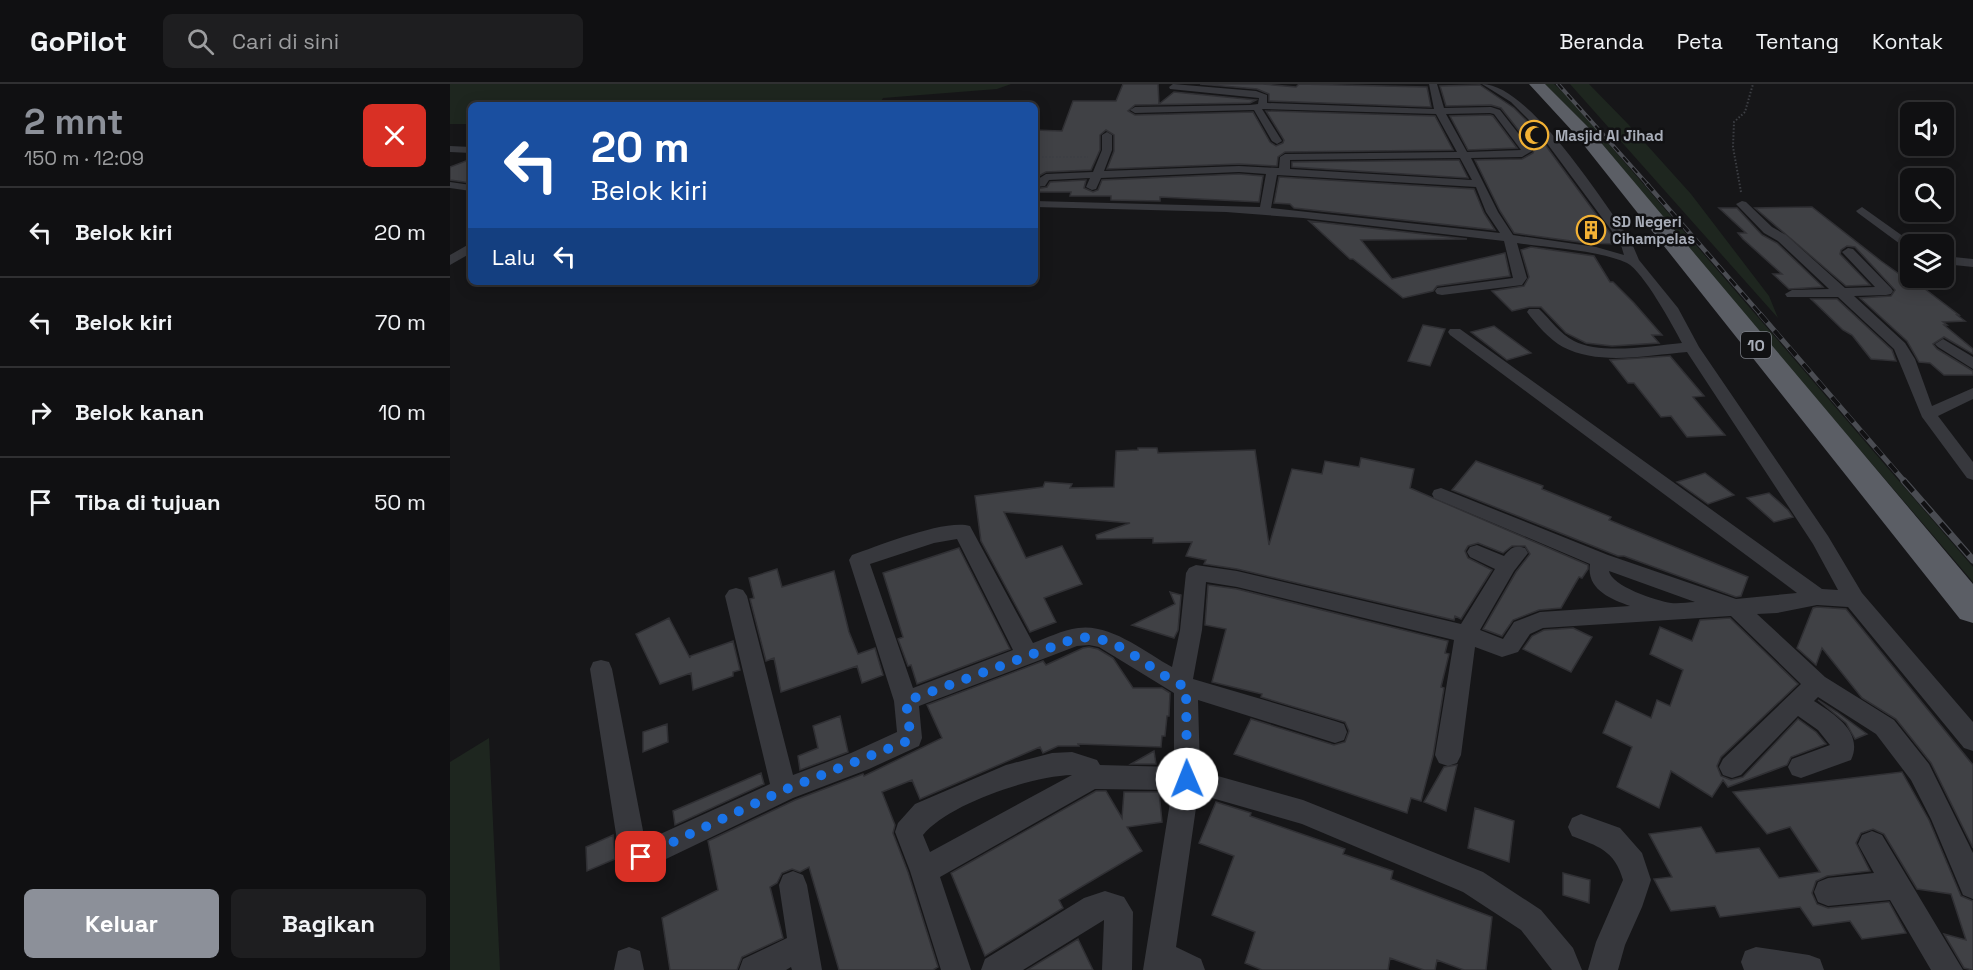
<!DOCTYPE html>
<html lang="id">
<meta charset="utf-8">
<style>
:root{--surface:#101012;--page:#1e1e20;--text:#f1f3f6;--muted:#9c9d9f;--line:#303032;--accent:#8c9099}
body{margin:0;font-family:"Space Grotesk",sans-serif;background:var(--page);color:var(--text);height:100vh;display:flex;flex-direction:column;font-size:22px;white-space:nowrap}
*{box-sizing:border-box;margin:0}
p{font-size:20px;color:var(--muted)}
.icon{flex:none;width:33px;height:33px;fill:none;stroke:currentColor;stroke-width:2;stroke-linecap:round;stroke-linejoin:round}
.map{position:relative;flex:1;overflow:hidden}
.sheet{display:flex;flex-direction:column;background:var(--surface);width:450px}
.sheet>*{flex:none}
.banner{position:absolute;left:18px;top:18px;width:570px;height:183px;border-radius:9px;box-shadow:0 3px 15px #0003,0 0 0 2px var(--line);background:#1a4fa0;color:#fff;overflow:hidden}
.controls{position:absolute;left:1450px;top:18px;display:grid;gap:12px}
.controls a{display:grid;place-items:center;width:54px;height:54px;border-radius:9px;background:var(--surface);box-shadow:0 3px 15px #0003,0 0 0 2px var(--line);font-size:30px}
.pin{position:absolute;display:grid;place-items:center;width:51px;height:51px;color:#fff;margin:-26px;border-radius:12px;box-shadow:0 3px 9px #0006}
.me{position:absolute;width:66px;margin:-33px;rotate:359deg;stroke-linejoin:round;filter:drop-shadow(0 0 4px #0008)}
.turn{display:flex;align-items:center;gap:21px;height:126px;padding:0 24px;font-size:27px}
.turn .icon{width:78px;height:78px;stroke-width:2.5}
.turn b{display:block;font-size:42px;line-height:51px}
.then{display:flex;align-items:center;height:57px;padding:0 24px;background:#0003;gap:12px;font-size:22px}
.round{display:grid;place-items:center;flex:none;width:63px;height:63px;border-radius:9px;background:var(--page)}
.headline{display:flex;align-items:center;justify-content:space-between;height:102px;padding:0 24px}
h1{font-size:36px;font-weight:600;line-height:45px;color:var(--accent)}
.button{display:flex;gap:12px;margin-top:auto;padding:12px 24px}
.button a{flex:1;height:69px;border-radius:9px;background:var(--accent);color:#fff;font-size:24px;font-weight:600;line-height:69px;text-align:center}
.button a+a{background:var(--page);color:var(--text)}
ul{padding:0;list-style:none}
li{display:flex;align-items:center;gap:18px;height:90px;padding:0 24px;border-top:2px solid var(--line)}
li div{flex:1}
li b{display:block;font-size:22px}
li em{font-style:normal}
header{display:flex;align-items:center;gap:36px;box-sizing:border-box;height:84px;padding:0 30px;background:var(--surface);border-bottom:2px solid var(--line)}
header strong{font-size:28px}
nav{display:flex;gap:33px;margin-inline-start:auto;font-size:21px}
.search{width:420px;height:54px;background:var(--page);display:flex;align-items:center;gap:15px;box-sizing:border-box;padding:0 21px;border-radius:9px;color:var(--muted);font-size:22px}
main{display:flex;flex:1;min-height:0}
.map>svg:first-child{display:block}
</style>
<header>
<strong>GoPilot</strong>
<div class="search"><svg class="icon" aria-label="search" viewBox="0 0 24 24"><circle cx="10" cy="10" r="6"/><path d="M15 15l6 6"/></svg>Cari di sini</div>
<nav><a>Beranda</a><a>Peta</a><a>Tentang</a><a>Kontak</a></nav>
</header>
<main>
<section class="sheet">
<div class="headline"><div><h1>2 mnt</h1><p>150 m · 12:09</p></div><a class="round" style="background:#d93025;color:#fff"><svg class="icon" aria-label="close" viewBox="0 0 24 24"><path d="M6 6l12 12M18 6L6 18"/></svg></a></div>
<ul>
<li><svg class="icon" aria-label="left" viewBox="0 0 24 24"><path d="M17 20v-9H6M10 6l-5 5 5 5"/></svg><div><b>Belok kiri</b></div><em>20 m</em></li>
<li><svg class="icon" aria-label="left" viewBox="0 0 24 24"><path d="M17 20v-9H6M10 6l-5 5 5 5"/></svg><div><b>Belok kiri</b></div><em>70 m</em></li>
<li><svg class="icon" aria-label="right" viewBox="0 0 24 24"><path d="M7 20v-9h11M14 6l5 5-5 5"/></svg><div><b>Belok kanan</b></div><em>10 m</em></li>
<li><svg class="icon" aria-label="arrive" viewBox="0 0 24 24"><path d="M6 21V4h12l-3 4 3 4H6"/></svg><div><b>Tiba di tujuan</b></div><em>50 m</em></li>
</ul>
<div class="button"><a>Keluar</a><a>Bagikan</a></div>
</section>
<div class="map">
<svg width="1523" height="886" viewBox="0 0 1523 886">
<rect width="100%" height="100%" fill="#161618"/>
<path fill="#1e261f" d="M0,0H561L547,5L433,14L429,21H21V40H0Z
M1095,0H1104L1121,16L1523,483V498L1250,179L1139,44Z
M1120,0H1139L1178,40L1241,110L1319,212L1328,234Z
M39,654L50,886H0V678Z"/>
<path fill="#404145" stroke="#303034" stroke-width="1.5" d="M673,0H708L709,20L724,8L806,16L800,19L685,21L678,27L685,31L803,28L820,58L826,62L833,59L834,56L816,27L985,32L1003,66L835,68L828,73L827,82L789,80L657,85L664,67V51L656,46L650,51V66L641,86L596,88L585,94V46L612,47L623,17H666Z
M750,0H813L846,3L849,0L977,3L981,23L819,17V10L807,5Z
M1030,1L1064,24L1080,40L1168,160L1136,159L1064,149L1050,127L1025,76L1072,75L1083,69L1084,66L1051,24L1041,21L996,22L990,2Z
M1040,31L1043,32L1067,64L1018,66L1000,32Z
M21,75V99L0,96V83Z
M1009,76L1018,94L842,83V78Z
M789,90L813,92L809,118L710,113V117L661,116V112H620L621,108H585V105L597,103L600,98L636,96L634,104L643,108L648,106L652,96Z
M829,93L1024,105L1034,129L1045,146L844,124L840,120L824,119Z
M1362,123L1431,177L1466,202H1471L1509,231H1507L1515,237L1493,238L1497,241H1494L1523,265V270L1494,253L1483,260L1487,265L1523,287V291H1494L1480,279L1469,278L1457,257L1410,214L1441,212L1445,206L1405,163L1397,162L1391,166L1390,170L1420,201L1396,202L1305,124Z
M1269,124H1287L1312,151L1327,159L1373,203L1339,205L1323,190H1332L1293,155L1288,149H1296Z
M859,137L1017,155L911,156L942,195L1055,169L1060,192L987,202L983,207L953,214L903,175H900Z
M1081,163L1144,172L1160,198H1163L1184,219L1212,251H1202L1209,259L1162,262L1136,259L1116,249L1091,223H1079L1062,227L1042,207L1074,202L1079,193L1071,166Z
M1361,215H1387L1442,266L1446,277L1421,275L1402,251L1393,246Z
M973,241L995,245L980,282L958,277Z
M1044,242L1081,269L1057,276L1021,248Z
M1220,272L1254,312L1243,313L1275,351L1237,353L1221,332L1211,333L1184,299H1178L1160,276Z
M688,364H707L708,369L805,366L819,461L842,385L872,390L875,377L909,383L911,374L964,385L960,404L1138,481V485L1132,494L1129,493L1111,524L1089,526L1063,536L1052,552L1033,545L1066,488L1080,470L1075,462H1062L1053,469L1028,459L1018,462L1015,467L1018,474L1042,486L1011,535L1005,532L1004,536L787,485L754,480L756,476L736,472L742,458L703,459V454L647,455L646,451L680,439L554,428L576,474L612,462L632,500L594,514L606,538L580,548L531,457L525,412L593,403L595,398L622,400L620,404L664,403L666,367L688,366Z
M1026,377L1093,402L1092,405L1161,433L1159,436L1298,493L1291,512L1286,513L1174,472H1168L1002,406Z
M1255,389L1284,411L1258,420L1227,398Z
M1319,409L1338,426L1343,433L1324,438L1297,414Z
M509,464L560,565L467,600L461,581L458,582L448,555L453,553L433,489Z
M327,485L332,503L384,487L399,548L408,570L425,564L433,591L412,599L407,582L331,608L324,574L316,577L300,515L304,514L299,494Z
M758,501L787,505L998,557L995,569L999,570L991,603L994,604L983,672L971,717L961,714L957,729L784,670L801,635L884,661L895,658L899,647L895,638L811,613L812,610L762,598L776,545L755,541Z
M720,508L731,511L728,546L724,554L682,541L725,520Z
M1367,523L1396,525L1523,681V764L1481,679L1446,635L1412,614L1372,564L1366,581L1347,564L1363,524Z
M219,534L240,574V572L283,557L290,586L283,588V592L243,606L241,589L210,600L186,550Z
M1280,534L1348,600L1271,673L1267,682L1271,692L1281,696L1293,693L1348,635L1366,648L1376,660L1341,673L1337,681L1278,703L1273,696L1262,713L1221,687L1209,724L1167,703L1182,663L1153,649L1166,617L1201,634L1207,616L1220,622L1233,586L1200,570L1210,543L1242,557L1250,536Z
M1123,544L1142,553L1121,588L1073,565L1082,552L1094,546Z
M639,563L648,565L663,574L683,604H712L720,609L719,632H717L715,652H712L711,663L628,660L629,662H608L593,669L590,663L470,715L462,696L432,708L445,741L443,749L458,788L488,883L483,886H389L359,783L350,788L342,785L332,789L327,799L320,803L333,854L292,873L287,886H220L212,834L268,806L258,757L345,716L413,690L414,692L492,654L477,621L593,577L596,581L633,564Z
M1368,616L1387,628L1417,650L1405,655L1396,639Z
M390,632L398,668L350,686L348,672L368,664L363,642Z
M217,640L218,658L193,668V648Z
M704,667L706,680H681Z
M1007,681L996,727L974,718L994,683Z
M1452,688L1479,736L1511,812L1523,817V886L1514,884L1494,850L1516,856L1501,810L1467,805L1434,750L1423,745L1411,749L1406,759L1420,787L1377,792L1366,797L1362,809L1367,820L1378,824L1439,818L1456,849L1412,855L1400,837L1363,842L1350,823L1270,833L1265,822L1221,827L1204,795L1222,793L1199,750L1251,743L1266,769L1309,764L1329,794L1370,788L1340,743L1317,750L1283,708Z
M311,689L314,700L225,741L223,727Z
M646,707H656L672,734L674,708H709L712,738L677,743L692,767L609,816L613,824L535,872L501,789Z
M766,718L801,729L800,732L895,765L893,770L943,787L941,795L1042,833L1036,886H1014L987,876L985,886H974L940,874L938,886H812L795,879L805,848L762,831L784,772L749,759Z
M1025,724L1064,737L1059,778L1018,764Z
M163,751L165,775L137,787L136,763Z
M1113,789L1140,796L1139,819L1113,811Z
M628,855L643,886H577Z"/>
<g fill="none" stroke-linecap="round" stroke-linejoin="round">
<path stroke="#3d3f44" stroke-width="2" stroke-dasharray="1.5 2" stroke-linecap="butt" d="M585,73H638
M1291,108L1283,63L1284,38L1295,28L1303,0"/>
<path fill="#37383d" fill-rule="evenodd" d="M723,0L806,7L817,11V19L984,25L979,0H987L994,24L1041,23L1050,26L1082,67L1072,73L1021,74L1048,128L1063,151L1146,163L1174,171L1170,158L1082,39L1061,18L1032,0C1079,0 1153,118 1180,155L1189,176L1228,224L1249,263L1378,452L1412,509L1523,638V667L1514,664L1398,523L1367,521L1327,529L1307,530L1375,593L1444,636L1479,680L1523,769V815L1513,811L1481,735L1461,696L1426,650L1368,613L1364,617C1384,630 1414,648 1401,676L1351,694L1342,691L1338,683L1342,675L1380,661L1368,646L1348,632L1291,691L1282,694L1273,691L1269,683L1273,675L1351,600L1281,532L1093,544L1080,550L1068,568L1052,573L1025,563L1011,671L1007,679L998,682L989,679L985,671L1004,556L787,503L756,498L752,546L743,595L885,637L894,640L897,648L894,656L885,659L748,616L750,687L853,716L1033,788L1091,826L1123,864L1132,886H1102L1071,846L1013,808L852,740L748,710L726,863L751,875L755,886H693L722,706L645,705L490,793L521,886H491L460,787L445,748L448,739L465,720L556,681L602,669L622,668L647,676L650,681L724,683V609L649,563L639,561L627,562L469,622L472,654L469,662L419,685L343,714L191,787L173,778L169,769L140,585L143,578L151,576L159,578L162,585L195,757L320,700L275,512L279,506L286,504L293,506L297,512L343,691L401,669L447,648L444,617L399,476L402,471C429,462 494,435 520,442L583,559C597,554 612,546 628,544C660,539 695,568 722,583L730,546L736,489L739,484L746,481L787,487L1011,540L1045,485L1020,473L1017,468L1020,463L1027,461L1054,472C1061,464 1064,461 1075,464L1078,469L1064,487L1030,546L1053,555L1064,538L1090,528L1180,522C1160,515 1136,505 1140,480L984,414L982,410L984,406L991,404L1158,471L1286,515L1347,509L1000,251L998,248L1000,245H1010L1372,505L1388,506L1363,460L1237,268C1199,271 1149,282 1113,263C1100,256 1086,240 1077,228L1079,225H1089C1100,235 1110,250 1124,257C1151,271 1202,262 1232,259C1223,242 1193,187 1177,179C1149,166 1097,164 1067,159L1077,194L1072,201L992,211L987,210L985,207L987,204L1063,194L1054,157L853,134L776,128L585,123V117L810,123L816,90L789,88L651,94L646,105L642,106L636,103L640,94L599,96L595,102L585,103V97L596,90L643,88L652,66V51L657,48L662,51V66L654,87L789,82L829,84L830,73L835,70L1007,68L986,30L812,25L832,57L827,60L822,57L804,26L685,29L680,26L685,23L800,21L808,20L809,14L720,5L719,3ZM1040,29L1044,30L1071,66L1017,68L996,30ZM1010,74L1022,96L840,85V76ZM827,91L1026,103L1036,128L1050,149L821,124ZM507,455L563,566L463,604L420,480L484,459ZM1159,487L1245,518C1238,518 1229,520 1221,519C1207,517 1161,502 1159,487ZM622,691L480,768L473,751C498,720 581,692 622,691Z
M0,62L21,63V69L0,68Z
M0,98L21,101V107L0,104Z
M1292,117L1296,118L1322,143L1336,151L1395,204L1425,203L1392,168L1398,164L1403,165L1441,204L1443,207L1441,210L1436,211L1404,212L1455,259L1465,275L1482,322L1523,304V315L1488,332L1523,378V396L1517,394L1472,333L1444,265L1388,213H1337L1335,210L1342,206L1379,205L1328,157L1314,149L1286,120Z
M1412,123L1464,160H1461V168L1408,129L1406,127Z
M21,159V169L0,181V171Z
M1494,172L1523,175V183L1494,180Z
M1493,255L1523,273V285L1488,263L1485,260Z
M1131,730L1170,744L1192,769L1201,796L1192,823L1175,861L1168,886H1138L1146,858L1173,796C1165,766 1147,762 1122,752L1118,743L1122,734Z
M1422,747L1432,751L1513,886H1481L1440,816L1378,822L1368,818L1364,808L1368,798L1378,794L1424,789L1408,760L1412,751Z
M343,787L353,791L357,801L372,886H342L341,883L336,886H289L293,875L337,854L329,801L333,791Z
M655,807L674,813L683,828L682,886H652L654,836L573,886H531L535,875L634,814Z
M179,863L190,867L194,886H164L168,867Z
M1306,863L1359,871L1370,875L1374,886H1294L1291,878L1295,867Z"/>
<path fill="#5b5e65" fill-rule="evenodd" d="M1079,0H1095L1137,42L1523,500V539L1510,535L1125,50Z"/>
<g stroke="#4a4c52" stroke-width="4">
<path id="rail-far3" d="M1108,0L1199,102"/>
</g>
<g stroke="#4a4c52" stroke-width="4.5">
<path id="rail-far2" d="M1197,100L1311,231"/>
</g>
<g stroke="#4a4c52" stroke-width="5">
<path id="rail-far1" d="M1310,230L1455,398"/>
</g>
<g stroke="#4a4c52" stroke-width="7">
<path id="rail" d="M1454,397L1523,476"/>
</g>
<use href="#rail-far3" stroke="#111113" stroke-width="2" stroke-dasharray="7" stroke-linecap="butt"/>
<use href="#rail-far2" stroke="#111113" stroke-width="3" stroke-dasharray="9" stroke-linecap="butt"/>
<use href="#rail-far1" stroke="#111113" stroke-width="4" stroke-dasharray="11" stroke-linecap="butt"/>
<use href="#rail" stroke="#111113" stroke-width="4.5" stroke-dasharray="14" stroke-linecap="butt"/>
</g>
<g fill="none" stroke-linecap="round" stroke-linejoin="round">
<path stroke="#1a73e8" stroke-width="10" stroke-dasharray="0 18" d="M191,773L334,706L455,658L460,654V649L456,617L626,554C668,548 699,588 736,603L737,695"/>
</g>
<defs>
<g id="mosque-ring" transform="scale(1.5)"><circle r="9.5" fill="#111113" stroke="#f2b134" stroke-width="1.5"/><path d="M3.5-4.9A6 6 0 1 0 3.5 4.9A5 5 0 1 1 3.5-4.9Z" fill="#f2b134"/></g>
<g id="building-ring" transform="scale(1.5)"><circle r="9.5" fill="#111113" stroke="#f2b134" stroke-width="1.5"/><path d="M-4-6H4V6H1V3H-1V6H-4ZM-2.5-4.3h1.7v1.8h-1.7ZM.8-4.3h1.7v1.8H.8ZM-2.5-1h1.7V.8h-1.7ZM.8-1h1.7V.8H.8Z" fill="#f2b134"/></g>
</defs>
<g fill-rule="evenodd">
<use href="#mosque-ring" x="1084" y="51"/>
<use href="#building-ring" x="1141" y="146"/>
</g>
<g text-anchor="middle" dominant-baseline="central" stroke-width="5" stroke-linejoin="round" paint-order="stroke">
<g font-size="15" font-weight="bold" fill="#a8adb8" stroke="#111113" text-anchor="start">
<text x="1105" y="51">Masjid Al Jihad</text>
<text x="1162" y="137">SD Negeri<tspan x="1162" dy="17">Cihampelas</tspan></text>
</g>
<rect fill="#111113" stroke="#7b7e86" stroke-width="1.5" x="1291" y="248" width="30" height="26" rx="4.5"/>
<g font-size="16" font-weight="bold" fill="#a8adb8">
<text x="1306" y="261">10</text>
</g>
</g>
</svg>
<div class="controls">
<a><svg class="icon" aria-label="sound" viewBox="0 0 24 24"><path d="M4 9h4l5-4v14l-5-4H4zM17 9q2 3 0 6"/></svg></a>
<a><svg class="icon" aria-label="search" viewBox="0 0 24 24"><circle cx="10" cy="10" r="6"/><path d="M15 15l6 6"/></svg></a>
<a><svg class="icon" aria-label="layers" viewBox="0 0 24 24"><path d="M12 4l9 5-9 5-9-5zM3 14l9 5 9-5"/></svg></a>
</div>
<div class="pin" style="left:191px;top:773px;background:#d93025"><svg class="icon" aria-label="arrive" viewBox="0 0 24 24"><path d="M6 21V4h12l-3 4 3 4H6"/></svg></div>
<svg class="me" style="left:737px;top:695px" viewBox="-20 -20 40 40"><circle r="19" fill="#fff"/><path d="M0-13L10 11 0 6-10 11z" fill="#1a73e8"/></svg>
<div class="banner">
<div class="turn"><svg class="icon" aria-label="left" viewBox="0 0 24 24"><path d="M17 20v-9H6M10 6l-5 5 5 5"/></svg><div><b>20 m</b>Belok kiri</div></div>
<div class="then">Lalu<svg class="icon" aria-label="left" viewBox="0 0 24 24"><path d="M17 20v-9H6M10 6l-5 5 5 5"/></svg></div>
</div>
</div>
</main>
